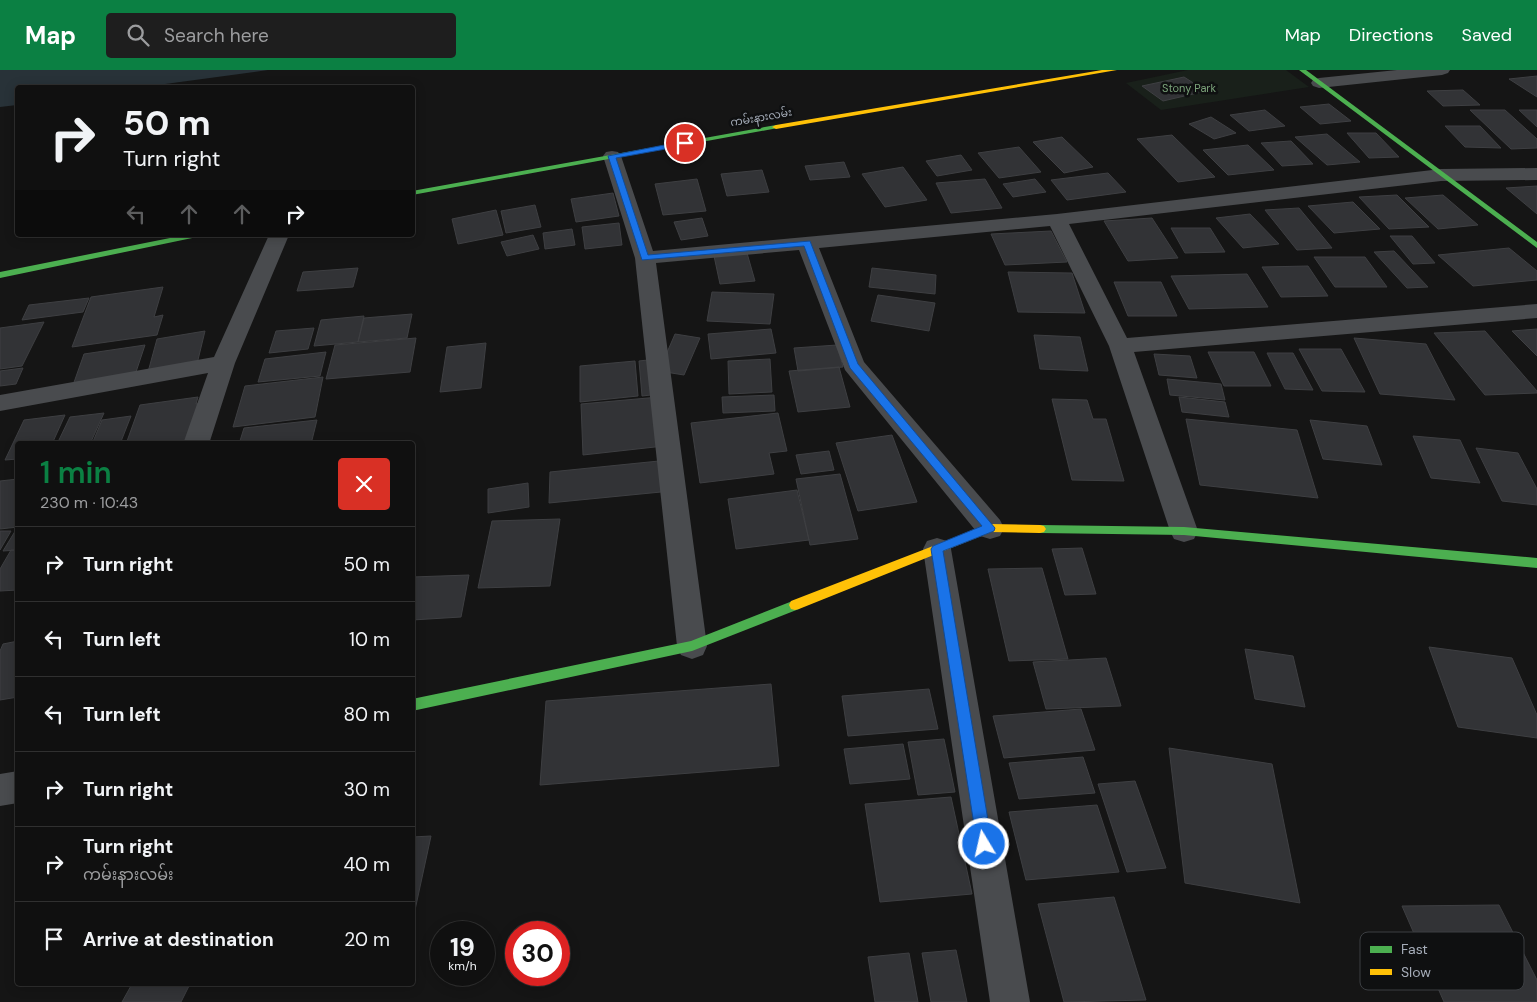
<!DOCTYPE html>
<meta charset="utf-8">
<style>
:root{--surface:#101010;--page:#1e1e1e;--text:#f1f3f6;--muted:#9c9d9f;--line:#303030;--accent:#0b8043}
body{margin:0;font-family:"DM Sans","Noto Sans Myanmar",sans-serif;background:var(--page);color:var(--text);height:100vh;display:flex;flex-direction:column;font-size:19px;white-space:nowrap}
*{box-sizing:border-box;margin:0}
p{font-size:16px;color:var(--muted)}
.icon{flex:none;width:28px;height:28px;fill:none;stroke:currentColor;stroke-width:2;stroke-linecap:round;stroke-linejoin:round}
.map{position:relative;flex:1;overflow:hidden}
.panel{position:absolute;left:15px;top:371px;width:400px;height:545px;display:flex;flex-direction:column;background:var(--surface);border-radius:5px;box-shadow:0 2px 12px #0003,0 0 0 1px var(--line)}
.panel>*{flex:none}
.banner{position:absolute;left:15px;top:15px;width:400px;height:152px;border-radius:5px;box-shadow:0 2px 12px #0003,0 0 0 1px var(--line);background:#101010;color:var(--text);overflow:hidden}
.speed{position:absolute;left:430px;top:851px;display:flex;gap:10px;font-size:25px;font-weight:700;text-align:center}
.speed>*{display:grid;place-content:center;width:65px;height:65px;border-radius:50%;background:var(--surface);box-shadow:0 2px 12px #0003,0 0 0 1px var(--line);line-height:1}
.speed small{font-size:12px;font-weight:400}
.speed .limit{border:8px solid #d22;background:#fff;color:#111}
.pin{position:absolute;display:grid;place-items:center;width:42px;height:42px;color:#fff;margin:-21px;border:2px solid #fff;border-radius:50%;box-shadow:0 1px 5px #0007}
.me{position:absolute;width:55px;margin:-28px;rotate:351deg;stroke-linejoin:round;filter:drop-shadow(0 0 4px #0008)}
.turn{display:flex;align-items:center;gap:18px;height:105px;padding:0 25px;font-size:22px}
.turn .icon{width:65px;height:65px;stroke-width:2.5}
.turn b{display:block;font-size:35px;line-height:42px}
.lanes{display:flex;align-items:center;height:48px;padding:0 25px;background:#0003;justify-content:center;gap:25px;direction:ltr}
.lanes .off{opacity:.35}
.round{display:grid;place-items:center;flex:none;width:52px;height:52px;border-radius:5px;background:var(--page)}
.summary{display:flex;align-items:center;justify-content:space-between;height:85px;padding:0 25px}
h1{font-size:30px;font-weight:600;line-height:38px;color:var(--accent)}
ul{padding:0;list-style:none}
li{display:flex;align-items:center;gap:15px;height:75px;padding:0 25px;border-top:1px solid var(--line)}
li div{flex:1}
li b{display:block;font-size:19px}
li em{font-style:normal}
header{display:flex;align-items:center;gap:30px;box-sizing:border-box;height:70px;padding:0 25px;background:var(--accent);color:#fff}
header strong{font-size:24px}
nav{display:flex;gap:28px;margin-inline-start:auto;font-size:18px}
.search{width:350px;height:45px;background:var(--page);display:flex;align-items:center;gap:12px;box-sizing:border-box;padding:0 18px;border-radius:5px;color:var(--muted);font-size:19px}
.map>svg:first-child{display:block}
</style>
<header>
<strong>Map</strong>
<div class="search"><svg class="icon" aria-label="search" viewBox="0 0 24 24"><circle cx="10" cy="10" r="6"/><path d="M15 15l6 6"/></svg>Search here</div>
<nav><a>Map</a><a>Directions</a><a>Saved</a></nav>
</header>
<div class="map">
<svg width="1537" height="932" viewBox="0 0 1537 932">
<rect width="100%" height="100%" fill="#151515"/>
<path fill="#19201a" d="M1188,0H1286L1309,17L1161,40L1126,13Z"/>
<path fill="#283238" d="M0,0H268L143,17L18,18L17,35L0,37Z"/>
<path fill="#323336" stroke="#3e3f42" d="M1537,6V27L1509,9Z
M1184,7L1206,21L1163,31L1142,16Z
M1463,20L1480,35L1443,36L1427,21Z
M1329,34L1351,51L1320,54L1300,37Z
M1265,40L1285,56L1249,61L1230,45Z
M1470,40H1505L1537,69V78L1511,79Z
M1519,40H1537V57Z
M1211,47L1236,63L1214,69L1189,54Z
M1445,56H1480L1501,78L1465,77Z
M1347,63H1376L1399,87L1369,88Z
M1327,64L1360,92L1327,95L1295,67Z
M1172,65L1215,107L1178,112L1137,69Z
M1062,67L1093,97L1064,103L1033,72Z
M1291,71L1313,94L1282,96L1261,73Z
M1248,75L1274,100L1228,105L1203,80Z
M1019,77L1041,102L999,108L978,83Z
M961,85L972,100L937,106L926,91Z
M844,92L850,107L810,110L805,96Z
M903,97L927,130L885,137L862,104Z
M762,100L769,122L727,126L721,104Z
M1108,103L1126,122L1067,130L1051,110Z
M697,109L706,141L663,145L655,114Z
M985,109L1002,138L951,143L936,113Z
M1035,109L1046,122L1013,127L1003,114Z
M1537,116V144L1506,118Z
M613,123L619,146L576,152L571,129Z
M1397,125L1429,157L1389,159L1359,127Z
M1443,125L1478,155L1438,159L1405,128Z
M1353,132L1380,159L1334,163L1308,136Z
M535,135L541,157L506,163L501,141Z
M1299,138L1332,178L1297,180L1265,140Z
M496,140L503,165L458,174L452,149Z
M1250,144L1279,174L1243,178L1216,148Z
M702,148L708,166L681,170L674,152Z
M1152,148L1178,188L1128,191L1104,151Z
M619,153L622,175L585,179L582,157Z
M1171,158H1210L1225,182L1185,183Z
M572,159L575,175L545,179L543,163Z
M1051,161L1067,192L1005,195L991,164Z
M533,165L539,179L507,186L501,172Z
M1390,166H1412L1435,193L1413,194Z
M1509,178L1537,201V210L1473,216L1438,185Z
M1394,181L1428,217L1407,218L1374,182Z
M747,183L755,211L720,214L714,186Z
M1314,187H1365L1387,217H1335Z
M1308,196L1328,226L1281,227L1262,197Z
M358,198L353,217L297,221L303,202Z
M872,198L936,205L935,224L869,217Z
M1008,202L1072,203L1085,243L1018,242Z
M1247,204L1268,237L1189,239L1171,206Z
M1114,212H1161L1177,246H1128Z
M163,217L154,247L163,245L157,265L72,277L91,227Z
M712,222L774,224L770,254L707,251Z
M878,225L935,233L929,261L871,251Z
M89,228L83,242L22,250L29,235Z
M412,244L407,268L358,272L364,248Z
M364,246L358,272L314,276L321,250Z
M44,252L22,296L0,299V258Z
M314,258L308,279L269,283L276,261Z
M771,259L776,283L711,289L708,264Z
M1537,259V286L1512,261Z
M205,261L197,294L148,302L157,269Z
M1485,261L1537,321V323L1485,325L1434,263Z
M675,264L700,268L684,305L659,301Z
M1034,265L1080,267L1088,301L1040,299Z
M416,268L410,302L326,309L335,275Z
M1354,268L1426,274L1455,330L1380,324Z
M486,273L481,318L440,322L447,277Z
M145,275L134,308L72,318L84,284Z
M837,275L843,297L798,301L794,278Z
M1299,279H1341L1365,322L1322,321Z
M326,282L320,306L258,312L265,289Z
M1208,282H1254L1271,316H1224Z
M1267,283H1293L1313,320L1285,319Z
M1154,284L1190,286L1197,308L1159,305Z
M656,289L660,324L642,326L639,291Z
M770,289L772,322L729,324L728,291Z
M635,291L638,326L580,332V296Z
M839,297L850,337L798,342L789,301Z
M23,298L16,314L0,316V301Z
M323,307L315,347L233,357L245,316Z
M1167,309L1221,314L1225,330L1170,325Z
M774,325L775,341L723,343L722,327Z
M198,327L196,334L207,333L196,372L181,374H126L140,335Z
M659,327L664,376L583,385L581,334Z
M1179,327L1225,332L1229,347L1182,342Z
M1052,329L1087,330L1093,349H1106L1124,411L1072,410Z
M104,343L90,374H57L70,347Z
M778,343L787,381L769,383L774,404L700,413L691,353Z
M65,345L52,374H18V389L5,390L24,350Z
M131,346L120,374H92L102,350Z
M1186,349L1297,360L1318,428L1200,415Z
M317,350L311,374H239L244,358Z
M1310,350L1367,356L1382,395L1323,389Z
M892,365L917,432L858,441L836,373Z
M1413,366L1460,370L1480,413L1431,408Z
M1476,378L1518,383L1537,419V435L1502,431Z
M829,381L834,400L801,404L796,385Z
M659,391L661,422L549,433L550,402Z
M840,404L858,469L810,475L796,409Z
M18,409V457L0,459V411Z
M528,413L529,437L488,443V419Z
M797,420L809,470L736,479L728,429Z
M560,449L550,516L478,518L492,451Z
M17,458L18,480L3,481Z
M0,461H11L0,480Z
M1082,478L1096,524L1065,525L1052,479Z
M11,480H18V520L0,521V499Z
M1042,498L1068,589L1009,591L988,499Z
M469,505L461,547L412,550V507Z
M18,571V627L0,630V581L3,574Z
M1429,577L1512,588L1537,645V668L1458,657Z
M1245,579L1293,586L1305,637L1255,629Z
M1106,588L1121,636L1046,639L1033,592Z
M771,614L779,696L540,715L546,631Z
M929,619L938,659L848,666L842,626Z
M1081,639L1095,680L1004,688L993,646Z
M944,669L955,722L918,725L908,672Z
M903,674L910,709L850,714L844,679Z
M1169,678L1272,694L1300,833L1185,813Z
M1083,687L1095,723L1019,729L1009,693Z
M1135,711L1166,798L1127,802L1098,714Z
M951,727L972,824L880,832L865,734Z
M1097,735L1119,802L1026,810L1009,742Z
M431,766L412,854V767Z
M1114,827L1146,930L1064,932L1038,834Z
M1499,835L1537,910V932H1444L1402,836Z
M956,880L967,932H931L922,883Z
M909,883L918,932H875L868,887Z
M132,914H190L181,932H122Z"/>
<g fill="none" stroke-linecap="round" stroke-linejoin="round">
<path fill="#494b4e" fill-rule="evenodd" d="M1397,0H1450L1448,3L1442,5L1319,18L1313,16L1311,13L1313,10L1319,8Z
M612,81L618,82L621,86L653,181L1057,144L1441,99L1537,98V110L1441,111L1069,154L1127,268L1537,234V248L1134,282L1198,461L1194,469L1184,472L1174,469L1170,461L1109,276L1050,156L819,178L864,292L1000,450L1004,458L1000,466L990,469L980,466L845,300L799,180L656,193L707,576L703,585L692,589L681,585L677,576L635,188L603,86L606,82Z
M269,165H289L235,293L209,374H183L208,303L0,341V325L214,287Z
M937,468L947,471L951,479L1030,932H990L923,479L927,471Z
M18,701V733L0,736V704Z"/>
<path fill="#4caf50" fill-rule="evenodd" d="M1299,0H1306L1537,172V178Z
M776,55L778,56V58L412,125V121Z
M185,165H201L197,167L0,208V202Z
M1040,455L1184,457L1537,488V498L1184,465L1040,463L1036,462L1034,459L1036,456Z
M795,530L799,531L801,535L799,539L692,581L412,641V629L691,571Z"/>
<path fill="#ffc107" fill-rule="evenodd" d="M1102,0H1117L776,59L772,57L776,55Z
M990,454L1040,455L1044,456L1046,459L1044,462L1040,463L991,462L799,539L795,540L791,539L789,535L791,531Z"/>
</g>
<path fill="#1a73e8" stroke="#114b97" d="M685,71L688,72V75L616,88L648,185L810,171L858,294L995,458L994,461L943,481L992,774L990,780L984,782L979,780L977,774L931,479L933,476L982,456L850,298L804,176L642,190L608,86Z"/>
<g text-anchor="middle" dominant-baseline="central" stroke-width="5" stroke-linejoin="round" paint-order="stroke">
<g font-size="11" fill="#7ca47b" stroke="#0f1011">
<text x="1189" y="18">Stony Park</text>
</g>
<g font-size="11" fill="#a5acb8" stroke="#0f1011">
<text transform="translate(761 47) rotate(-10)">ကမ်းနားလမ်း</text>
</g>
</g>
<rect x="1360" y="862" width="164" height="58" rx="8" fill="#0f1011" stroke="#3c3f43" stroke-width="1"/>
<rect x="1370" y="876" width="22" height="7" fill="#4caf50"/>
<rect x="1370" y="899" width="22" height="6" fill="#ffc107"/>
<g font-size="14" fill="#a5acb8">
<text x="1401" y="884">Fast</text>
<text x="1401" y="907">Slow</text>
</g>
</svg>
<div class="speed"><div>19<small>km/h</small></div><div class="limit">30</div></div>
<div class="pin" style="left:685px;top:73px;background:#d93025"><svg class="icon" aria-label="arrive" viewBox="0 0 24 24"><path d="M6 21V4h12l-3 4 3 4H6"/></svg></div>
<svg class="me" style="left:984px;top:774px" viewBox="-20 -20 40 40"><circle r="17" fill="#1a73e8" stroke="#fff" stroke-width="3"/><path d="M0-11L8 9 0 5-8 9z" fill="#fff"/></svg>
<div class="banner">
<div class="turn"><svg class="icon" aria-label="right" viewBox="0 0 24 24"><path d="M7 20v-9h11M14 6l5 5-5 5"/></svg><div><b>50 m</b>Turn right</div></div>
<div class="lanes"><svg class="icon off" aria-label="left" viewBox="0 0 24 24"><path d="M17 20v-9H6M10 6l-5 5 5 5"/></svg><svg class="icon off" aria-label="ahead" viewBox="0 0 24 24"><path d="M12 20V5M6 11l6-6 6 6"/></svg><svg class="icon off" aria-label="ahead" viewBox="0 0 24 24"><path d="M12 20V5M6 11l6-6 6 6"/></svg><svg class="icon" aria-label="right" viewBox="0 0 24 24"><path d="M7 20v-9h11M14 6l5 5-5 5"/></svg></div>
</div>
<section class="panel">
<div class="summary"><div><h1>1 min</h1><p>230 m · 10:43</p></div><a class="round" style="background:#d93025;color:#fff"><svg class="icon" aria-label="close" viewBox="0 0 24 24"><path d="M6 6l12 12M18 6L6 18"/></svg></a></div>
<ul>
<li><svg class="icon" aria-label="right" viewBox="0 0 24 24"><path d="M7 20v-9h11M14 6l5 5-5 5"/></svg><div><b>Turn right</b></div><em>50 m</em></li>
<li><svg class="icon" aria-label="left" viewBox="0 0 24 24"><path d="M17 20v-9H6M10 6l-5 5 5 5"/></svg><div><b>Turn left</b></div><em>10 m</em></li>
<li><svg class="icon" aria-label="left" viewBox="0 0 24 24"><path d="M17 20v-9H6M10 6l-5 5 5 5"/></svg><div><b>Turn left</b></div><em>80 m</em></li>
<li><svg class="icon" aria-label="right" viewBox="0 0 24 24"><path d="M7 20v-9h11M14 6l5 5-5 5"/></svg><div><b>Turn right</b></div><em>30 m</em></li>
<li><svg class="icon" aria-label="right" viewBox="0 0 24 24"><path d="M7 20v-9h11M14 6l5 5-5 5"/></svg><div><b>Turn right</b><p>ကမ်းနားလမ်း</p></div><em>40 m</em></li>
<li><svg class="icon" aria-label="arrive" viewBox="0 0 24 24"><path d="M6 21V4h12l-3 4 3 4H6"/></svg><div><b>Arrive at destination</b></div><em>20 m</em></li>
</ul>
</section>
</div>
